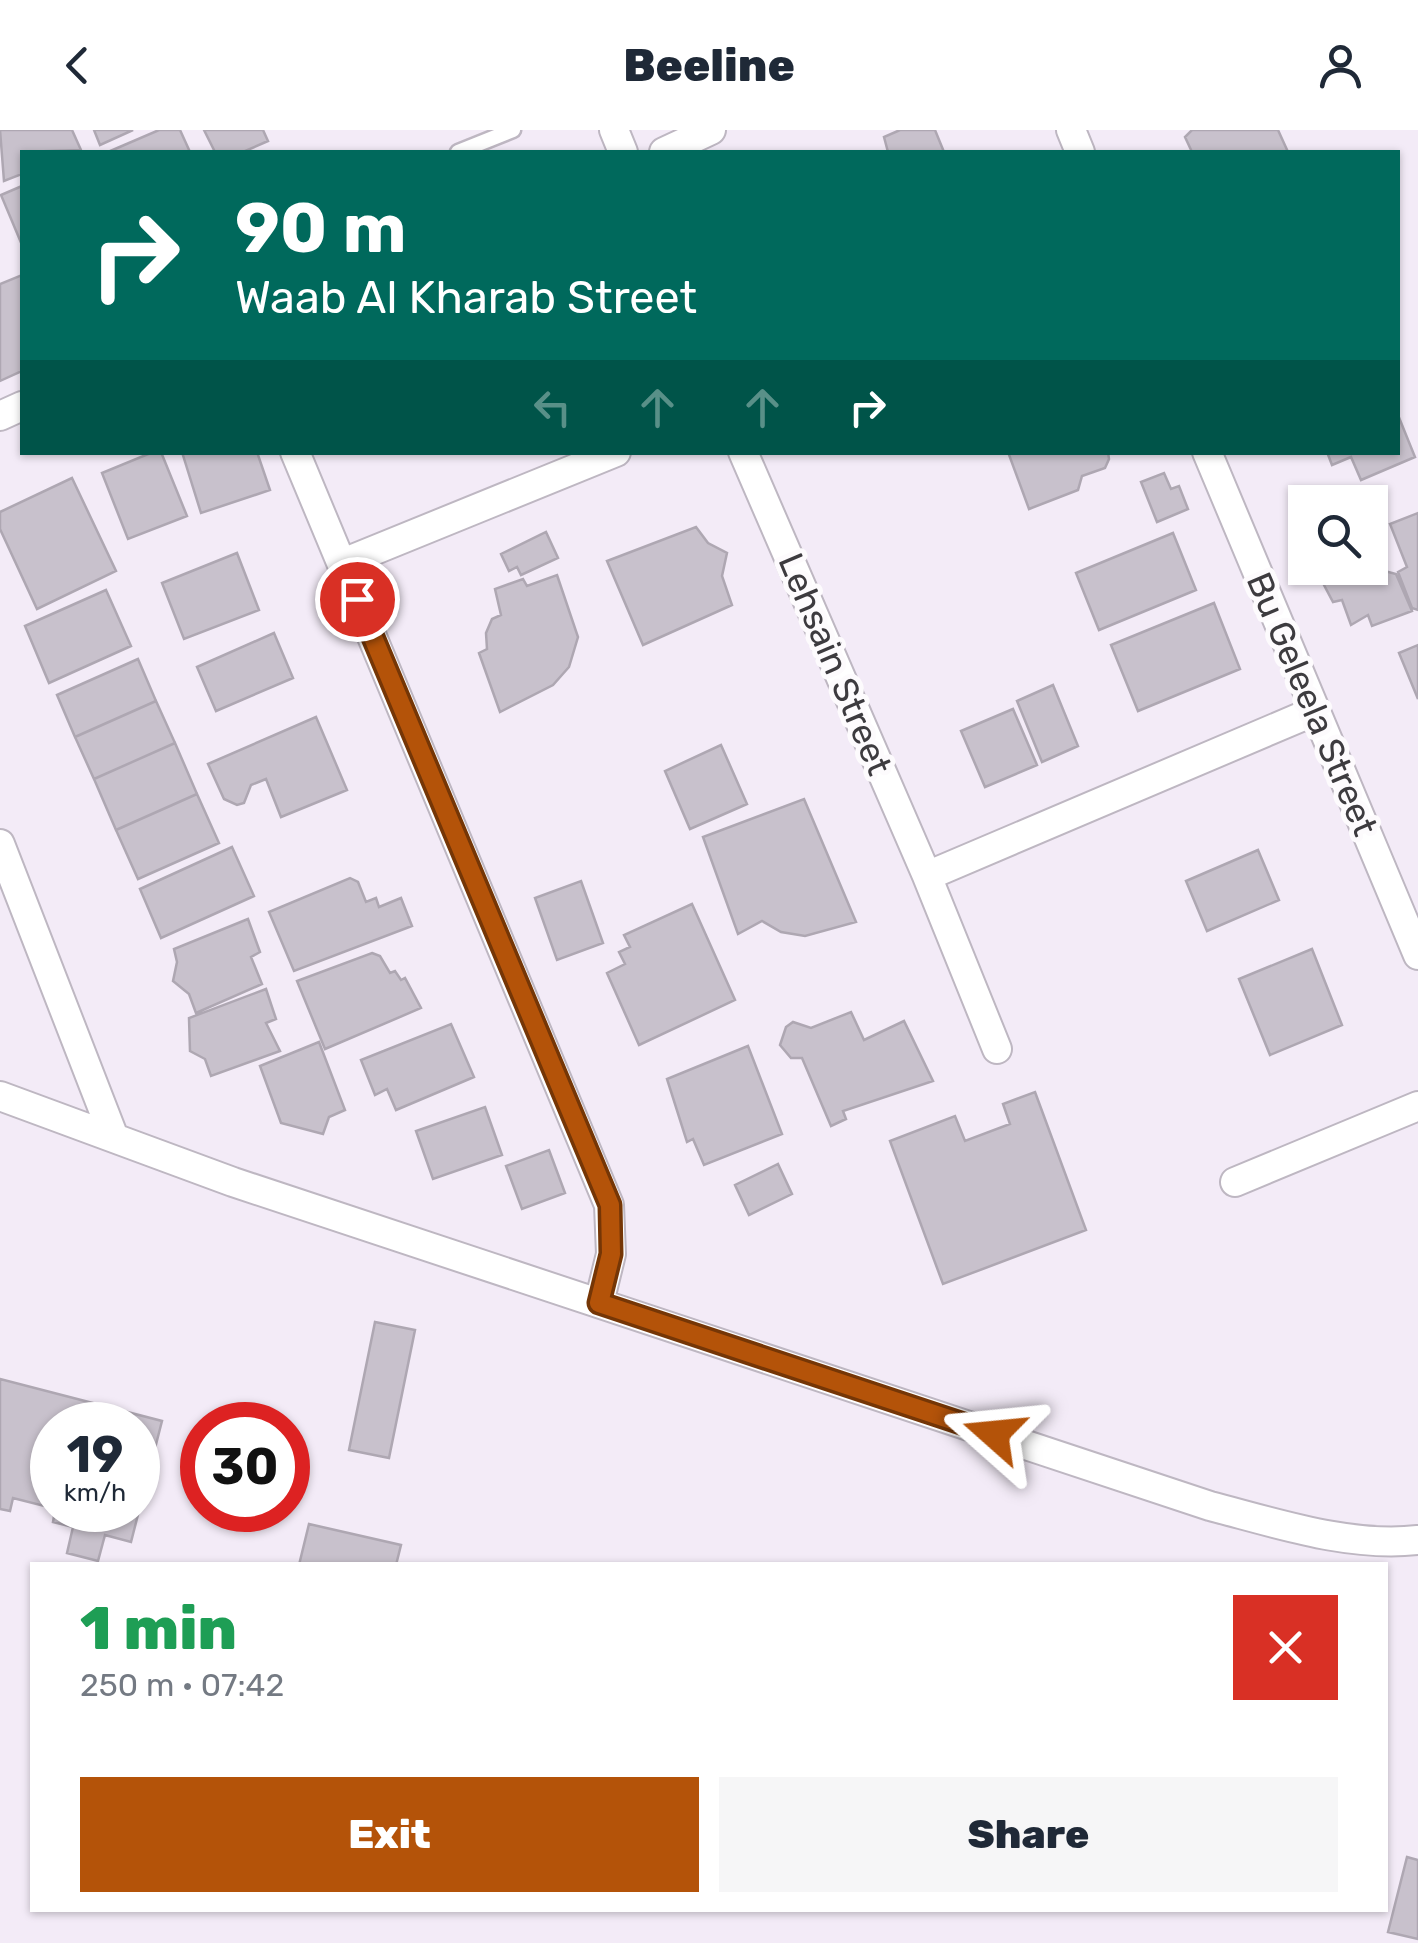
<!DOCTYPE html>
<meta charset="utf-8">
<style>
:root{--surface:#fff;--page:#f6f6f7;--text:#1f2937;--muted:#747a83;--accent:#b45309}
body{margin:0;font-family:Rubik,sans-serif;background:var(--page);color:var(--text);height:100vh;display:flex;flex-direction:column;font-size:38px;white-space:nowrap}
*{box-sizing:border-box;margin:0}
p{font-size:32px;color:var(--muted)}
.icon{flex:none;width:55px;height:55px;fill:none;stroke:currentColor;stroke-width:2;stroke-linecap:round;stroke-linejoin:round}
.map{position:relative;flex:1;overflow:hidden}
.sheet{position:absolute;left:30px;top:1432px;width:1358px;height:350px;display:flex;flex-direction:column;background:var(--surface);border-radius:0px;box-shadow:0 2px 8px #0004}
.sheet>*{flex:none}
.top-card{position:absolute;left:20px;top:20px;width:1380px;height:305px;border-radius:0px;box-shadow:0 2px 8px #0004;background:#00695c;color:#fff;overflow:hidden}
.controls{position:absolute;left:1288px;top:355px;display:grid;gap:20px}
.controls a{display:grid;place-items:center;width:100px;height:100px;border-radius:0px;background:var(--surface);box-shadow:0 2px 8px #0004;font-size:50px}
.speed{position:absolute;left:30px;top:1272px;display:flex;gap:20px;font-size:50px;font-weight:700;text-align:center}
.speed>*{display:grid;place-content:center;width:130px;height:130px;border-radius:50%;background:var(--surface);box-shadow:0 2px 8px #0004;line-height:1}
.speed small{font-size:25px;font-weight:400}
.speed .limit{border:15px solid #d22;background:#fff;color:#111}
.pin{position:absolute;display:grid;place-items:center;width:85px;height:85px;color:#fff;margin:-42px;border:5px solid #fff;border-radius:50%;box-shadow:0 2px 10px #0007}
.me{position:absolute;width:110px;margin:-55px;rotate:288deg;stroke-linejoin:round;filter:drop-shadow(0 0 8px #0008)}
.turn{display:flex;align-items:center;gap:35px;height:210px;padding:0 50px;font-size:45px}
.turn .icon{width:130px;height:130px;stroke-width:2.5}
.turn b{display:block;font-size:70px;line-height:85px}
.lanes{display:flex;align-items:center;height:95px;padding:0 50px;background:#0003;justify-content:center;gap:50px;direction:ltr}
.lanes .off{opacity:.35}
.round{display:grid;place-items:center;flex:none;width:105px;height:105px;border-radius:0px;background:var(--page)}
.overview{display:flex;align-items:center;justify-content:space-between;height:170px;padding:0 50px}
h1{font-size:60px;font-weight:800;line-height:75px;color:#1e9e55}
.action{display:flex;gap:20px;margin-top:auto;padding:20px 50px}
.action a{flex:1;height:115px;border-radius:0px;background:var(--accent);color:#fff;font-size:40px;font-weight:800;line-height:115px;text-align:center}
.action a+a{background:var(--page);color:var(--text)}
header{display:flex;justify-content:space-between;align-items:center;height:130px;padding:0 50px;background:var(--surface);font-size:45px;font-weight:800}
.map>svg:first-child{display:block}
</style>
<header><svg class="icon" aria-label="back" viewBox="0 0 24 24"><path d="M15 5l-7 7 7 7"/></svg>Beeline<svg class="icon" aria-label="person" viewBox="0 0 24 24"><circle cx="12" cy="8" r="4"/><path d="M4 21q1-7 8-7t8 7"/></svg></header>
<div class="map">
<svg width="1418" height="1813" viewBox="0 0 1418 1813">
<rect width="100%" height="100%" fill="#f3ebf7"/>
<path fill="#c8c1cc" stroke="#aea7b2" stroke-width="2.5" d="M0,0H72L81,20L22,22V44L4,51Z
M94,0H133L100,15Z
M159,0H180L190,22H108Z
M204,0H263L268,11L243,22H215Z
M900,0H935L944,22H888L884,7Z
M1192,0H1278L1288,22H1192L1185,7Z
M22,56V115L1,65Z
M22,145V241L0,251V154Z
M1398,285L1415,327L1361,350L1351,327L1332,335L1327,322H1398Z
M153,322H161L187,386L128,409L102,343Z
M182,322H257L270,360L201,383Z
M1008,322H1108L1109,329L1105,338L1082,346L1078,360L1029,379Z
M1164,343L1171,359L1179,356L1188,379L1157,392L1141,352Z
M72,348L116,441L37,479L0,399V382Z
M1418,383V480L1412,478L1398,442L1407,437L1390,394Z
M696,397L708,413L727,423L722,446L732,475L643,515L607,431Z
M546,402L558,428L521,445L517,437L509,441L501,424Z
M1173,403L1196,460L1099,500L1076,443Z
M237,423L259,480L184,509L162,453Z
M1370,437L1396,444L1412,481L1372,496L1368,485L1351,495L1342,470L1333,472L1315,438Z
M557,445L578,507L569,537L553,555L500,582L479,523L487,519L486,503L492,489L501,485L495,459L523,449L527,456Z
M106,460L131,516L49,553L25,496Z
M1214,473L1240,539L1138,581L1111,515Z
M274,503L293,548L216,581L197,537Z
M1418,515V569L1399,523Z
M138,529L156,571L75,607L57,565Z
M1053,555L1078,616L1042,632L1017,571Z
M156,571L175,613L94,649L75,607Z
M1013,579L1037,635L985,657L961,601Z
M316,587L347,660L281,687L266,649L251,655L244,673L237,675L224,669L208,634Z
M175,613L197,664L116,700L94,649Z
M721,615L747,674L690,699L665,641Z
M197,664L219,713L138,749L116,700Z
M804,669L856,792L805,806L781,802L762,791L738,804L703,707Z
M232,717L254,766L161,808L140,759Z
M1258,720L1279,770L1207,801L1186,751Z
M350,748L358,752L366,772L376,768L379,777L401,768L412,796L294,841L269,782Z
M581,751L603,813L557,830L535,768Z
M692,774L735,870L639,915L607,843L625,834L619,822L630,817L624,805Z
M248,789L260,822L251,827L262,854L196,883L189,864L173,851L177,832L174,819Z
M1312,819L1342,895L1270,925L1239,849Z
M372,823L380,826L390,843L395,841L401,850L405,848L421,878L325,919L297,851Z
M266,859L276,889L266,893L280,921L211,946L205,929L190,921L189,888Z
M851,882L864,910L904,891L933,951L843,981L846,989L831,996L802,928H791L780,915L786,897L793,892L811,898Z
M451,894L474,947L396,980L387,959L375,965L361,930Z
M319,912L345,980L329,987L323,1004L281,993L260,936Z
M748,916L782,1004L704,1035L693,1009L687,1012L667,949Z
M1035,962L1086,1100L943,1154L890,1011L955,986L965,1011L1010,994L1003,974Z
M485,977L502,1025L433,1049L416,1001Z
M549,1020L565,1063L522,1079L506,1036Z
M778,1034L792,1064L749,1085L735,1055Z
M375,1192L415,1200L389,1328L349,1320Z
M0,1249L162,1291L131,1412L105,1405L98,1431L67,1423L73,1397L53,1392L55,1380H138V1295H52V1378L13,1368L10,1381L0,1379Z
M309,1394L401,1415L396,1435H299Z
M1407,1727L1418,1730V1809L1388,1802Z"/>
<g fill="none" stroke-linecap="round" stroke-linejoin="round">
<g stroke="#beb7c2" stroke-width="19">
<path id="lane" d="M458,22L513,0"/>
</g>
<g stroke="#beb7c2" stroke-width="32">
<path id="street" d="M614,0L623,22
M1071,0L1080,22
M664,22L711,0
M0,286L22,276
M295,322L609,1075L611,1124L599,1173
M743,322L927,746L997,919
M1207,322L1418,825
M343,433L616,322
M0,714L113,1005
M927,746L1315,581
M0,966L233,1052L1210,1376C1276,1393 1350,1418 1418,1410
M1235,1052L1418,976"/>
</g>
<use href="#lane" stroke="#fff" stroke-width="14"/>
<use href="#street" stroke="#fff" stroke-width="28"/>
</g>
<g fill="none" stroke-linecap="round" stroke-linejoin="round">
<g stroke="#753606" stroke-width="25">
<path id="route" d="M357,469L610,1075L611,1124L599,1173L994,1304"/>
</g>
<use href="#route" stroke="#b45309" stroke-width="18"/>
</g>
<g text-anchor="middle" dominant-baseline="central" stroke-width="10" stroke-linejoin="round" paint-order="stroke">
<g font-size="35" fill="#3d3b3f" stroke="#fdfbfd">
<text transform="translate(835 534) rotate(67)">Lehsain Street</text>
<text transform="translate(1312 574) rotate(67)">Bu Geleela Street</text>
</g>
</g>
</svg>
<div class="controls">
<a><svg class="icon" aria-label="search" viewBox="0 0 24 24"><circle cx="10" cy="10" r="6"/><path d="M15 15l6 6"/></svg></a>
</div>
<div class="speed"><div>19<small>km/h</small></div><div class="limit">30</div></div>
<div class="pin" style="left:357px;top:469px;background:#d93025"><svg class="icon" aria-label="arrive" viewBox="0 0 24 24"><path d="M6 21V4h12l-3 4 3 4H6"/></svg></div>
<svg class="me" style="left:994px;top:1304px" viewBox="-20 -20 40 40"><path d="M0-17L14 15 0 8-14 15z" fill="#b45309" stroke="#fff" stroke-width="4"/></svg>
<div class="top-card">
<div class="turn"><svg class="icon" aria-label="right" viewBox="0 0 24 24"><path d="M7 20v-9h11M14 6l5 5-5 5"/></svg><div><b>90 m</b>Waab Al Kharab Street</div></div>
<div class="lanes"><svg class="icon off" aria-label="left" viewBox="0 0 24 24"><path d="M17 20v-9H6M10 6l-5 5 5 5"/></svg><svg class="icon off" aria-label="ahead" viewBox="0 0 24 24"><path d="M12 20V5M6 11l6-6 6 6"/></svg><svg class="icon off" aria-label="ahead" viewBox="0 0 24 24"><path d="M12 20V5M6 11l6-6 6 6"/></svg><svg class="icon" aria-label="right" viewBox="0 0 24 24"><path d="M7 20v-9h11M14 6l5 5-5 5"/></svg></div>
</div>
<section class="sheet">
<div class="overview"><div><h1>1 min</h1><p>250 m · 07:42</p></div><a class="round" style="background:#d93025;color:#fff"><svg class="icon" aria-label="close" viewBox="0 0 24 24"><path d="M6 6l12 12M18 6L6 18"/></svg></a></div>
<div class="action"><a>Exit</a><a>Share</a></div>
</section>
</div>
